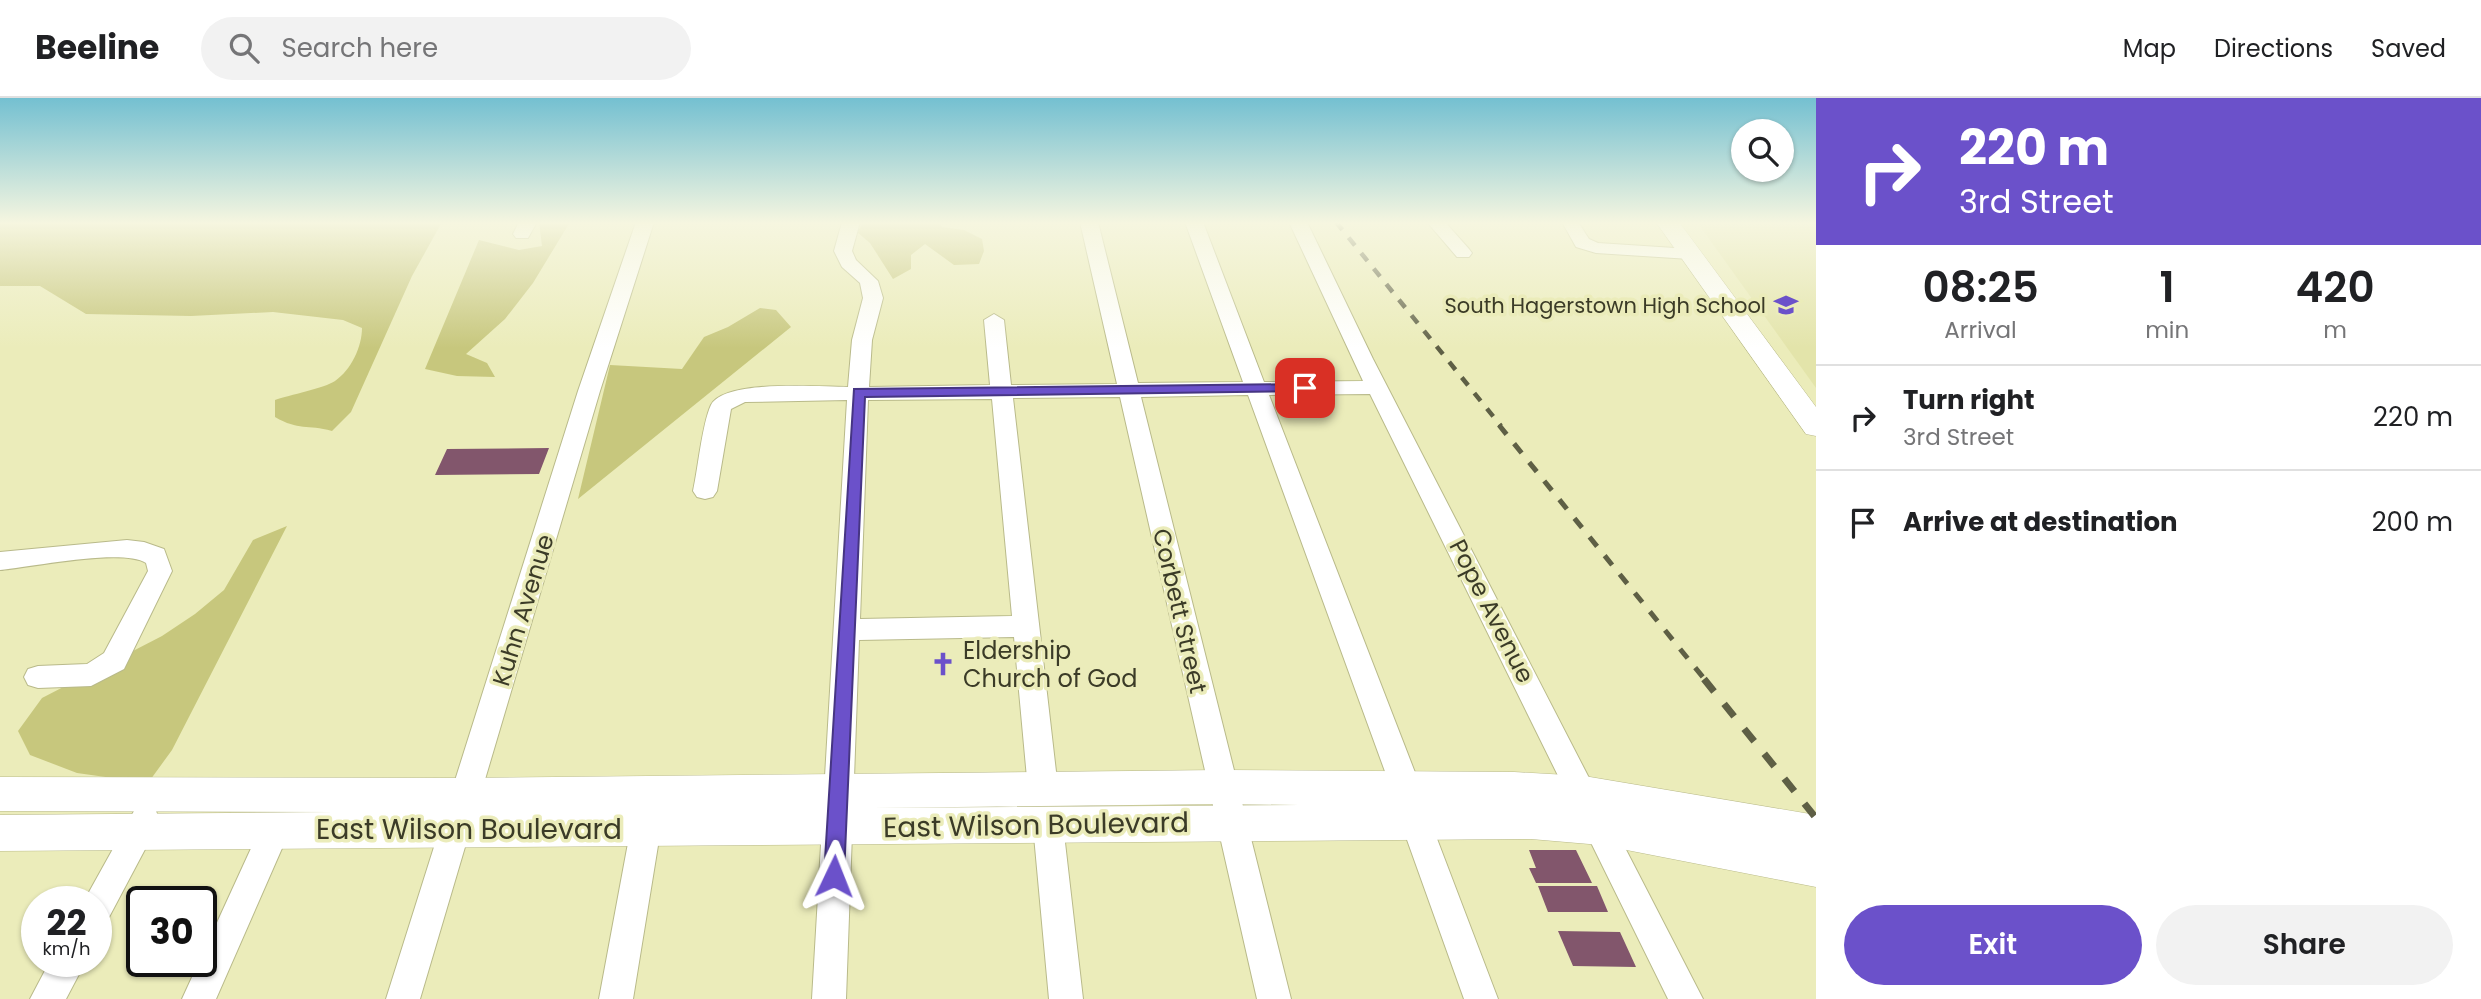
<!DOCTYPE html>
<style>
:root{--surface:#fff;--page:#f2f2f2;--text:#202124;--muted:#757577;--line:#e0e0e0;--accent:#6b51ca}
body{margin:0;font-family:Poppins,sans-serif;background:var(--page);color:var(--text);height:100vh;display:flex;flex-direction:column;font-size:26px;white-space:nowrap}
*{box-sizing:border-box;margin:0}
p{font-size:23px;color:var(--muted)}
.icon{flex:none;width:38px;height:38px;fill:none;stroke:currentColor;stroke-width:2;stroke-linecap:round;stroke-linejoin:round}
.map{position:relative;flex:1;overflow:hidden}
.sheet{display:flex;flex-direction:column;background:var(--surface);width:665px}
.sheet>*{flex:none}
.hud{background:#6b51ca;color:#fff;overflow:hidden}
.fabs{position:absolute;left:1731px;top:21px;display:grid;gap:14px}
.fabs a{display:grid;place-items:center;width:63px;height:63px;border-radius:50%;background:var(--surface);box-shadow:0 2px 5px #0004;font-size:35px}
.speed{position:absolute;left:21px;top:788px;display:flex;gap:14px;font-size:35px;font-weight:700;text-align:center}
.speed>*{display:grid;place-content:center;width:91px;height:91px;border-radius:50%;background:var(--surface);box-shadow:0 2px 5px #0004;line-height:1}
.speed small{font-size:18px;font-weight:400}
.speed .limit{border:4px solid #111;border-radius:10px;background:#fff;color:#111}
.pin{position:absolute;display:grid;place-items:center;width:60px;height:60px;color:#fff;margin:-30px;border-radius:14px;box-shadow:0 4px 10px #0006}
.me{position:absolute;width:77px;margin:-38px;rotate:2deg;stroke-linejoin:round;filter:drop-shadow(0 0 5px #0008)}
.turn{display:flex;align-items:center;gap:24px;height:147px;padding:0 28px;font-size:32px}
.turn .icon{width:91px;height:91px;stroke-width:2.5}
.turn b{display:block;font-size:49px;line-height:60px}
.eta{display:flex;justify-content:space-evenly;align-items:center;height:119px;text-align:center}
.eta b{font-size:42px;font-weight:600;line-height:49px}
.cta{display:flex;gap:14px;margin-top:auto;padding:14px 28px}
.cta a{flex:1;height:80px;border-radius:42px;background:var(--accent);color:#fff;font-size:28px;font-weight:600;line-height:80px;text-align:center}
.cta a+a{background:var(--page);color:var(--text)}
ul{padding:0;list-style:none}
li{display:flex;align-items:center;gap:21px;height:105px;padding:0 28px;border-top:2px solid var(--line)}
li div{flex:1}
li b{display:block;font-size:26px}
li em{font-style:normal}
header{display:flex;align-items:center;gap:42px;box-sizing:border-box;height:98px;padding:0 35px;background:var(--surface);border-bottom:2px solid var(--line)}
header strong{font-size:33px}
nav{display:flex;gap:38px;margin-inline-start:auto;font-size:24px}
.search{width:490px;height:63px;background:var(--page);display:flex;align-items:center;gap:18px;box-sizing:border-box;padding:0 24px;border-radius:38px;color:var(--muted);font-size:26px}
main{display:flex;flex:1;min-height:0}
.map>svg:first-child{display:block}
</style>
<header>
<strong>Beeline</strong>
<div class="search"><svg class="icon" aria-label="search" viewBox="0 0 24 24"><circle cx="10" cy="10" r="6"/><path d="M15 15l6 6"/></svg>Search here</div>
<nav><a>Map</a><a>Directions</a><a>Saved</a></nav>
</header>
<main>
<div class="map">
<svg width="1816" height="901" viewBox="0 0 1816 901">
<rect width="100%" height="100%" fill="#ebecba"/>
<path fill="#e3e4aa" d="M1697,124H1816V290Z"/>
<path fill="#c7c77d" d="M0,124H442L412,178L351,314L332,333C307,326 299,333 275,319V302C289,297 325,290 335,283C351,272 362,249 362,230L343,222L273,214L191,218L86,216L40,188H0Z
M539,124H570L533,185L505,221L466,256L487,265L495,279L457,278L425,271L479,142L519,152L542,148Z
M864,124H939L942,129L964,132L982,141L984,153L979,166L954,167L925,146L911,157V171L893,181L870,145L857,134Z
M760,210L776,212L791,229L578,401L610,267L682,271L704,239L728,229Z
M287,428L172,652L148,685L77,675L30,657L18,633L42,600L162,538L195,516L224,492L253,442Z"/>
<path fill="#82566c" d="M549,350L539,376L435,377L447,351Z
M1529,752H1576L1592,785H1536L1529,770H1536Z
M1538,788H1597L1608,814H1548Z
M1558,833L1620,834L1636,869L1573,868Z"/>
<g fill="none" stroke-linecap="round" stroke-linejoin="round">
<g stroke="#b9ba8a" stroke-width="2">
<path id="minor" d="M519,124H537L528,140H516L513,136Z
M636,124H654L600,293L420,901H386L578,293Z
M842,124H860L852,153L856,162L878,183L883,200L872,242L869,289L990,287L984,222L994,216L1004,222L1011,287L1117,286L1080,124H1098L1138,285L1243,284L1185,124H1203L1264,284L1363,283L1289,124H1307L1373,261L1703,901H1668L1370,296L1269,297L1421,690L1417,699L1406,703L1395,699L1391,690L1248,297L1141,299L1291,901H1257L1120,299L1013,300L1058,691L1054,700L1043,704L1032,700L1028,691L1014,539L859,542L846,901H812L847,302L745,304L731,311L717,393L713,399L705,401L697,399L693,393C698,371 702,326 711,307C725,281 820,289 848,289L852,242L863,200L860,185L842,169L834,153ZM992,301L1012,518L860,521L868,302Z
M1427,124H1445L1469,151L1472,155L1469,159H1457Z
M1562,124H1578L1589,141L1598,145L1690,151L1699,156L1690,161L1596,155L1576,149Z
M127,442L144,444L164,451L172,473L124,571L91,588L38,590L28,587L24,579L28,571L38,568L87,566L104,555L148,473L146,465C122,450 32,469 0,472V454Z
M145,709L156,713L160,723L107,823L96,828V803H84L134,713Z
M1416,711L1427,715L1431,725L1498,901H1464L1401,725L1405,715Z
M1048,713L1059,717L1063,727L1083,901H1049L1033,727L1037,717Z
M646,715L657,719L661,729L633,901H599L631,729L635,719Z
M275,718L286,722L290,732L216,901H182L264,722Z
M50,863H86L66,901H30Z"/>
</g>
<g stroke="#b9ba8a" stroke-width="1">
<path id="major" d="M1656,124H1679L1816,309V338L1806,336Z
M1222,672L1514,674L1584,678L1816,717V789L1601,747L1531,741L0,753V717L334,714L0,713V679L466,680ZM1222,706L1299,707L871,710Z"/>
</g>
<use href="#minor" fill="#fff" fill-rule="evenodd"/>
<use href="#major" fill="#fff" fill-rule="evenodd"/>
<path stroke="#5e5f45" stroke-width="4.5" stroke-dasharray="10 10" stroke-linecap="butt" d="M1336,124L1501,328"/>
<path stroke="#5e5f45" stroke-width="5" stroke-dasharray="12 12" stroke-linecap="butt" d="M1499,327L1706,583"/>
<path stroke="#5e5f45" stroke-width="7" stroke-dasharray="16 16" stroke-linecap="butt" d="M1704,581L1816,720"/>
</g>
<linearGradient id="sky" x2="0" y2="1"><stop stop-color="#74c0d1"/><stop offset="0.5" stop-color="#f6f6e0"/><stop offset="1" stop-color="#f6f6e0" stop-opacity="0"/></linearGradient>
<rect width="1816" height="250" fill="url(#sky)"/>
<path fill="#6b51ca" stroke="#463583" stroke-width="2" d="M1305,286L1312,290L1310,293L865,299L844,778L841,785L834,788L827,785L824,778L854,291Z"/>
<defs>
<g id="school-bare" transform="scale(1.89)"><path d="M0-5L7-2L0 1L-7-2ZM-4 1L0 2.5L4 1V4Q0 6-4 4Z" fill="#6b51ca" stroke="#ebecba" stroke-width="2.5" paint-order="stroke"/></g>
<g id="church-bare" transform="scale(1.89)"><path d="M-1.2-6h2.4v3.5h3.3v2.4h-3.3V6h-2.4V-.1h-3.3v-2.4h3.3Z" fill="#6b51ca" stroke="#ebecba" stroke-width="2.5" paint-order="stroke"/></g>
</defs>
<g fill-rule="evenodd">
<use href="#school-bare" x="1786" y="207"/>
<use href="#church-bare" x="943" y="566"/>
</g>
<g text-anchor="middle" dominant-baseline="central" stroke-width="7" stroke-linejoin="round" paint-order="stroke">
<g font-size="21" fill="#3b3b27" stroke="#ebecba" text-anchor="end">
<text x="1766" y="207">South Hagerstown High School</text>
</g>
<g font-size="24" fill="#3b3b27" stroke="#ebecba">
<text transform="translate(523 512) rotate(-73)">Kuhn Avenue</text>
<text transform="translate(1180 513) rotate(77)">Corbett Street</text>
<text transform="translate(1492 513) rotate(63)">Pope Avenue</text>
</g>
<g font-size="24" fill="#3b3b27" stroke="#ebecba" text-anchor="start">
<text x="963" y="552">Eldership<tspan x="963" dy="28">Church of God</tspan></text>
</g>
<g font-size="28" fill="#3b3b27" stroke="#ebecba">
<text transform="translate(1036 727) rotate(-1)">East Wilson Boulevard</text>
<text x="469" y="731">East Wilson Boulevard</text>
</g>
</g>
</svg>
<div class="fabs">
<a><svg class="icon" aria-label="search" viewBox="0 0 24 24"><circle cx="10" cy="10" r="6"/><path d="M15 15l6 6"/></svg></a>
</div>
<div class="speed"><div>22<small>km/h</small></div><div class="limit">30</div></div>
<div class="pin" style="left:1305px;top:290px;background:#d93025"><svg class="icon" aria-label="arrive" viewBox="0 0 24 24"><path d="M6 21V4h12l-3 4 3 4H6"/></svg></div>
<svg class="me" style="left:834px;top:778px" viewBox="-20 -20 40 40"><path d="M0-17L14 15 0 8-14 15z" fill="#6b51ca" stroke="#fff" stroke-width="4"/></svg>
</div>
<section class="sheet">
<div class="hud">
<div class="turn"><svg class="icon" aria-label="right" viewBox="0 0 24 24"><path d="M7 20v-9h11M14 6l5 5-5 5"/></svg><div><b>220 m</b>3rd Street</div></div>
</div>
<div class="eta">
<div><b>08:25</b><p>Arrival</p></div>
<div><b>1</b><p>min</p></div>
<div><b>420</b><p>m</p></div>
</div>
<ul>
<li><svg class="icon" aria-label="right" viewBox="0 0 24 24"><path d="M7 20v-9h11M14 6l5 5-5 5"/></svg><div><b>Turn right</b><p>3rd Street</p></div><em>220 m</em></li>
<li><svg class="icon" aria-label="arrive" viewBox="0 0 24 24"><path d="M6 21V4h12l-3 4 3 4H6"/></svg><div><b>Arrive at destination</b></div><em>200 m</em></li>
</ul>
<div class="cta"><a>Exit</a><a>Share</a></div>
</section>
</main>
